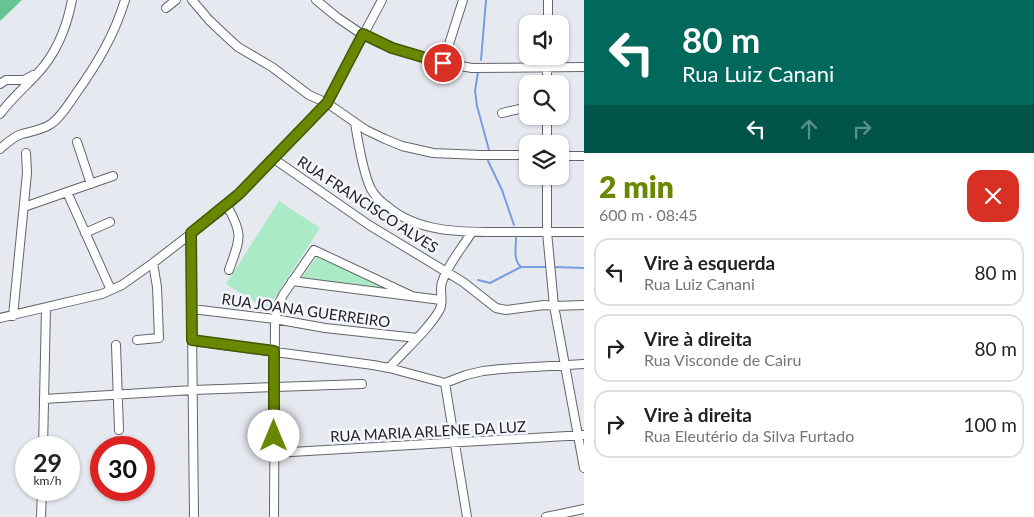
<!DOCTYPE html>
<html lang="pt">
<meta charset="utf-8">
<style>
:root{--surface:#fff;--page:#f2f2f2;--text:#222;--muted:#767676;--line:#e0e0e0;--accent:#698700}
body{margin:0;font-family:Lato,sans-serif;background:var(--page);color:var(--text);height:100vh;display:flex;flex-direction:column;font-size:19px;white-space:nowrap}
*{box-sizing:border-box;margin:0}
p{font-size:16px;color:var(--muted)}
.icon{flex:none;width:28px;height:28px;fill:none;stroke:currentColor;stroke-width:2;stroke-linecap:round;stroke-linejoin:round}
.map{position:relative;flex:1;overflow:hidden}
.side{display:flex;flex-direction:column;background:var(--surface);width:450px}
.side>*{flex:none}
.top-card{background:#00695c;color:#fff;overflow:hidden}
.fabs{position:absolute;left:519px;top:15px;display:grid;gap:10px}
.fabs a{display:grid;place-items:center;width:50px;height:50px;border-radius:10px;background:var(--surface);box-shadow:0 1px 4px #0004;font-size:25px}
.speed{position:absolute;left:15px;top:436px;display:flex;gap:10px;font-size:25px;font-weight:700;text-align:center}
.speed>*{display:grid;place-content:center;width:65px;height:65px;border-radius:50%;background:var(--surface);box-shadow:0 1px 4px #0004;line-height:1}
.speed small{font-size:12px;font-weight:400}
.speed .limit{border:8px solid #d22;background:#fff;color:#111}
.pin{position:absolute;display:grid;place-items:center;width:42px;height:42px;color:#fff;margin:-21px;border:2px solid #fff;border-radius:50%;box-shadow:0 1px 5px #0007}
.me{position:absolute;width:55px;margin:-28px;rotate:0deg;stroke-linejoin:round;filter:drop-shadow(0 0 4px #0008)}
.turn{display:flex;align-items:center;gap:18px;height:105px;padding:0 15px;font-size:22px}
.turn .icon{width:65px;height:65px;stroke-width:2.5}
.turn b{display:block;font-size:35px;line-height:42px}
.lanes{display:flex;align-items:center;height:48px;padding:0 15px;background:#0003;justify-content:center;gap:25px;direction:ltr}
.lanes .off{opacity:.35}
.round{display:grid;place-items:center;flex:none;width:52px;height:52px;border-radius:15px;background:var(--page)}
.head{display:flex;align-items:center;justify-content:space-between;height:85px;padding:0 15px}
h1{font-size:30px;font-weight:800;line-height:38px;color:var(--accent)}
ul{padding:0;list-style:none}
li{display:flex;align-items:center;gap:15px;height:68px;margin:0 10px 8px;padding:0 5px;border:2px solid var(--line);border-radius:15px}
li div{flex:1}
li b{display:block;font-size:19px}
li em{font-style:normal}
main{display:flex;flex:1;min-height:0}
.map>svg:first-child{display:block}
</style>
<main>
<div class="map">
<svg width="584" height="517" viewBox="0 0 584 517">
<rect width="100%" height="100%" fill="#e6e9ef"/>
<path fill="#abeac6" d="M279,201L320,228L267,310L226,284Z
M318,255L382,285V288L301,279Z"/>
<path fill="#66c493" d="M0,0H22L0,21Z"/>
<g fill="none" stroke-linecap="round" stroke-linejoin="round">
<path stroke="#789ce5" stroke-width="2" d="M481,60L486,0
M478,72L475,91L477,106L489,150
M488,161L502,190L514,225
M516,238C516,248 513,260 521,267
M554,267L584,268
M478,280L490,283L521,267H547"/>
<g stroke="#62656a" stroke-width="10">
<path id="minor" d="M192,0L209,20L228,38L238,47L272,67L309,95L327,103L366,130L385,139L402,146L433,153L480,155H528
M316,0L338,18L363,35L392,47L443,63L472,68L584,67
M166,8L176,0
M548,24V0
M443,63L463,0
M0,84L6,80H24L33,75
M547,84V56
M502,113L528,107
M0,114C11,99 25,87 37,74C56,54 67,26 72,0
M355,123C358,142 363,173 371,189C375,196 381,202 387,206C420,235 470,232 511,232C536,232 560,232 584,232
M77,142L91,184
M547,144V116
M0,149C7,143 14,136 22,134C32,131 42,130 51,124C61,117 68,105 75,95C97,64 114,36 125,0
M560,156H584
M274,159L369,225L463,282L496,308L506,310L544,305L554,306L584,305
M547,176V232L554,306L584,468
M67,192L111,290
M227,206C244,235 240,239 229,270
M24,207L113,176
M85,233L110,222
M191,233L194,517
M292,281L441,300
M192,309L275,319L325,328L417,338
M13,316L27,173L26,153
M0,318L102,294L122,285L153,263L227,206L249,185L327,103L382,0
M137,340L159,338L157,287L153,263
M193,341L373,365L389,368L445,383L466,375L483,371L501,369L584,364
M116,345L119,430
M389,368C403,352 431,327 440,309C444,301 439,291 442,282C448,264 462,248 472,232
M445,383L467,517
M44,399L193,390L362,384
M43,448L46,308
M274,453L584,435
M41,517L42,490
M274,517L275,319L279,303L283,295L314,250L412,296
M546,517L584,509"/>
</g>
<use href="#minor" stroke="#fff" stroke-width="8"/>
</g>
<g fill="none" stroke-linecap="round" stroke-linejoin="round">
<g stroke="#445800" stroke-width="12">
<path id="route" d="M274,436V351L192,340L191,233L239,194L327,103L363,34L392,48L443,63"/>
</g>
<use href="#route" stroke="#698700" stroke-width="9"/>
</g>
<g text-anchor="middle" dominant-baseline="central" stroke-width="5" stroke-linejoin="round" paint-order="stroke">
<g font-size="15" fill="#212224" stroke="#f3f6fd">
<text transform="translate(368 204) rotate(33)">RUA FRANCISCO ALVES</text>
<text transform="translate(306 310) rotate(8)">RUA JOANA GUERREIRO</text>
<text transform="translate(428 431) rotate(-3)">RUA MARIA ARLENE DA LUZ</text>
</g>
</g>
</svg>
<div class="fabs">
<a><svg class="icon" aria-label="sound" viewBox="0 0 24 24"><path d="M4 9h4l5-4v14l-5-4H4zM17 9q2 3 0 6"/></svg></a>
<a><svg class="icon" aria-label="search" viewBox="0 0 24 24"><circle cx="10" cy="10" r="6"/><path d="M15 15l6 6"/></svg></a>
<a><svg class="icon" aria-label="layers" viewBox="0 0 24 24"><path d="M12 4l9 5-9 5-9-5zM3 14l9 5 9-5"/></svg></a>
</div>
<div class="speed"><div>29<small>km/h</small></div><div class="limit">30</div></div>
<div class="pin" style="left:443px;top:63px;background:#d93025"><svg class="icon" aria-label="arrive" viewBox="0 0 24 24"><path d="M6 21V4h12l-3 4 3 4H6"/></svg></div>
<svg class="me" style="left:274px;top:436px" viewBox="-20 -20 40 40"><circle r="19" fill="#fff"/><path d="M0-13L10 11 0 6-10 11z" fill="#698700"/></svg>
</div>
<section class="side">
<div class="top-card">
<div class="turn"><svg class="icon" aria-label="left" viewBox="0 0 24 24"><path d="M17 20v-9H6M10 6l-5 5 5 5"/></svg><div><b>80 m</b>Rua Luiz Canani</div></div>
<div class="lanes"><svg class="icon" aria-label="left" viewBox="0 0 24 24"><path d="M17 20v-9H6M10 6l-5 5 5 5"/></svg><svg class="icon off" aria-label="ahead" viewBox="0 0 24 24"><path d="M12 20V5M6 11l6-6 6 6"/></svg><svg class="icon off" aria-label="right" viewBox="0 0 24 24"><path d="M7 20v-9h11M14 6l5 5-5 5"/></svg></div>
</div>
<div class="head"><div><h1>2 min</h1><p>600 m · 08:45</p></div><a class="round" style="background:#d93025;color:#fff"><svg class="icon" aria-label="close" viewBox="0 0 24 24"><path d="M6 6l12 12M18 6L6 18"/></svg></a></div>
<ul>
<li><svg class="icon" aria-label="left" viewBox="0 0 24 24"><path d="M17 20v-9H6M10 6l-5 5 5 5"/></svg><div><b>Vire à esquerda</b><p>Rua Luiz Canani</p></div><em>80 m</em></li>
<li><svg class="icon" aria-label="right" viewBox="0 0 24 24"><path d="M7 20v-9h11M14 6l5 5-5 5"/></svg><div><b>Vire à direita</b><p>Rua Visconde de Cairu</p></div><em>80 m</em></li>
<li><svg class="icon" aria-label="right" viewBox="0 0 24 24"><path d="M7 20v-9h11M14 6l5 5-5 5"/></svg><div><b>Vire à direita</b><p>Rua Eleutério da Silva Furtado</p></div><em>100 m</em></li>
</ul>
</section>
</main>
